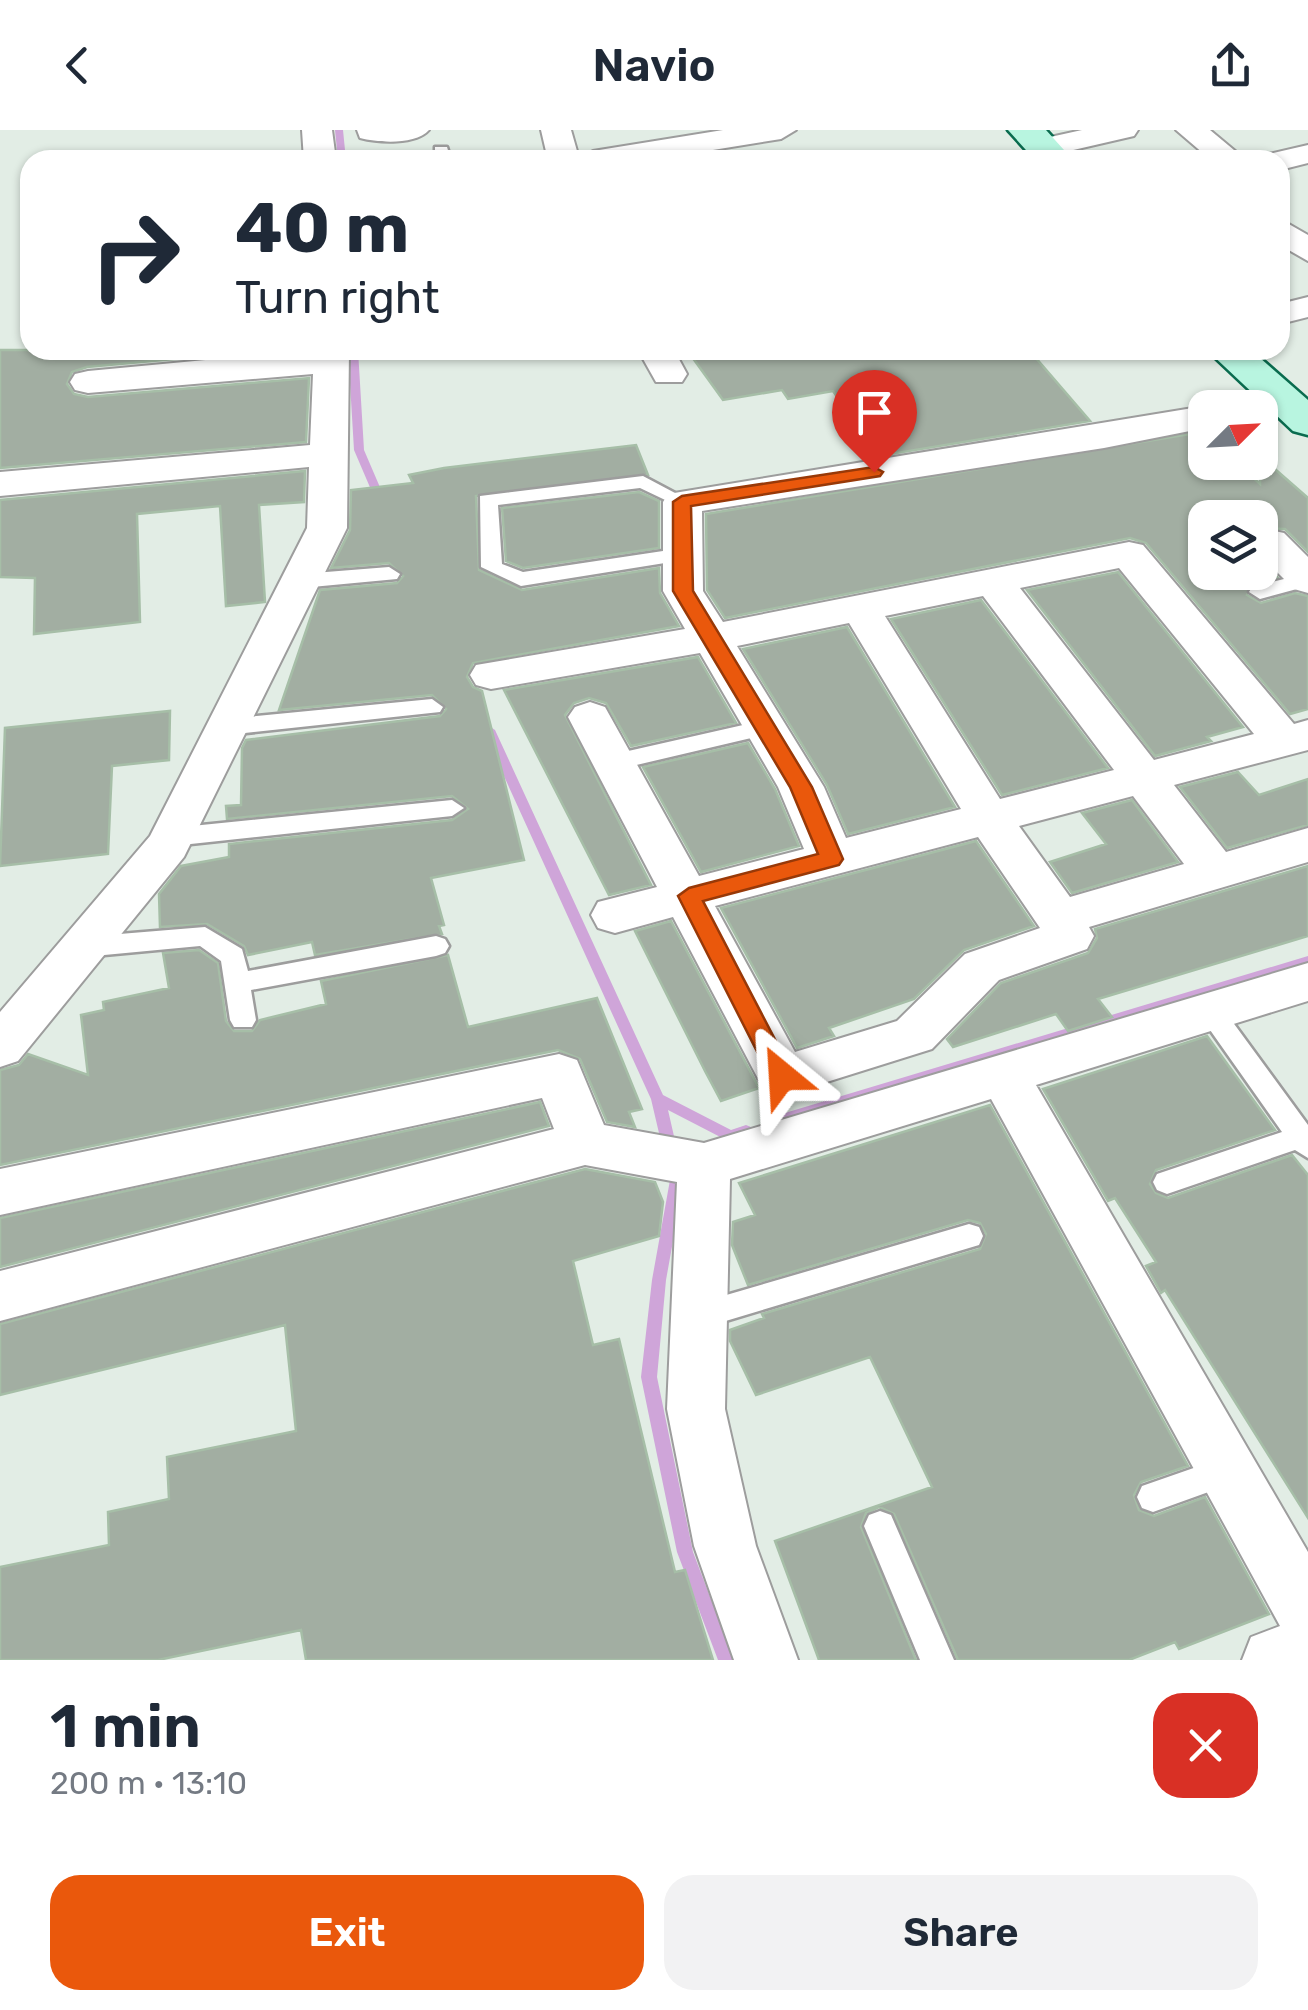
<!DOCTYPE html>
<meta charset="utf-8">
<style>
:root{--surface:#fff;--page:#f2f2f3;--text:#1f2937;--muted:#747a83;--accent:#ea580c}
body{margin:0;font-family:Rubik,sans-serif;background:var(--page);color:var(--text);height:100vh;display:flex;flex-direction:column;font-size:38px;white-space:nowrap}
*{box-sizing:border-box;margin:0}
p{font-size:32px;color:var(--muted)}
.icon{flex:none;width:55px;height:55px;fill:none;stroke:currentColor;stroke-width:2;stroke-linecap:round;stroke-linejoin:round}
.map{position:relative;height:1530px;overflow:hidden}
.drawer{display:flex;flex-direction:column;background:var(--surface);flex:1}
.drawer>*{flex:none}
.banner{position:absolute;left:20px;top:20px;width:1270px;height:210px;border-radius:30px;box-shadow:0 2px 8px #0004;background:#fff;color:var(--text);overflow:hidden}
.needle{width:65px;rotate:66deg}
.buttons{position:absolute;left:1188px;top:260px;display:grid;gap:20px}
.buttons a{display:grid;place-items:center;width:90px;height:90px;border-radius:20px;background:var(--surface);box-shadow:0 2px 8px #0004;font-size:50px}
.pin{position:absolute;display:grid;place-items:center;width:85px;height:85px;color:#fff;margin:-102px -42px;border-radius:50% 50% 50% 0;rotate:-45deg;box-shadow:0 0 10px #0007}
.pin .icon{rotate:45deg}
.me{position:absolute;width:110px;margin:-55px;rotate:333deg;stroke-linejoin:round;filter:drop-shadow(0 0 8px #0008)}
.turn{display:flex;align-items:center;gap:35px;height:210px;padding:0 50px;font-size:45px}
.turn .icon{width:130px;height:130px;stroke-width:2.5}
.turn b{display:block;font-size:70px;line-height:85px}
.round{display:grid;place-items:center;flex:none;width:105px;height:105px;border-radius:30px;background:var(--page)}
.head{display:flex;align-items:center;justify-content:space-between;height:170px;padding:0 50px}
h1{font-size:60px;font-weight:600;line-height:75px}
.button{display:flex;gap:20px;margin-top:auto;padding:20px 50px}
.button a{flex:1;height:115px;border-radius:30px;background:var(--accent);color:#fff;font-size:40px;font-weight:600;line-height:115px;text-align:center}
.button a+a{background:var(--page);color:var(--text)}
header{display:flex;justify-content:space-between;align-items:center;height:130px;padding:0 50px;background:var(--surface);font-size:45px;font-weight:600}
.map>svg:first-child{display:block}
</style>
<header><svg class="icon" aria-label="back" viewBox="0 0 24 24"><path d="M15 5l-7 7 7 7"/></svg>Navio<svg class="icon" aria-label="share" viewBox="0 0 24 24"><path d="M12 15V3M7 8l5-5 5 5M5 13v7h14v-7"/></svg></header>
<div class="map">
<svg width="1308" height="1530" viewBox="0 0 1308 1530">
<rect width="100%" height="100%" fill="#e2ede5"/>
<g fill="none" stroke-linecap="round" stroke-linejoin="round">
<path fill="#cfa5d9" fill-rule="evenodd" d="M335,0H343L346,30H338Z
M348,220H358L364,320L385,369L380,372L375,369L354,320Z
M489,596L495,600L663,965L731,1000L746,995L751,997L753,1001L751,1005L730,1012L668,980L684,1050L666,1150L657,1247L693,1422L734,1530H718L677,1422L641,1247L652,1150L670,1050L651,969L483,600Z
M1308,826V836L775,998L770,996L768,992L770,988L775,986Z"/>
</g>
<path fill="#a2aea2" stroke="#a6bea7" stroke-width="2.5" d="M0,220H273L87,237L72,242L67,254L74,264L88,267L309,248L306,312L0,338Z
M687,220H1029L1090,291L879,326L833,261L788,269L782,260L723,270Z
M1202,302L1205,332H1236L1260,354V326L1308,368V422L1285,399L1260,398V388H1205V442H1260V430L1277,447L1251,453L1247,465L1261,473L1295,463L1308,466V579L1290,584L1146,413L1130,408L725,488L707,460L706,384Z
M636,315L648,345L476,366L479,440L522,460L659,438L660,463L679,496L473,533L467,547L473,557L482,561L524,730L431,748L444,795L439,796L442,804L315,825L312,812L248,825L244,816L207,794L160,797L159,764L181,736L229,727V714L452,690L468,679L452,666L227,689L226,676L241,675L242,618L246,610L440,586L446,579L432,565L279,580L320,460L397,453L403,446L389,433L331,438L350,400L351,360L413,353L409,345L444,338Z
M305,341L304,372L259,375L265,472L226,476L220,376L137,384L140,492L34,504L35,448L0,447V370Z
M639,362L659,371V418L523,438L506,431L502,378Z
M1118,442L1243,597L1207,607L1211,611L1155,626L1027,460Z
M981,470L1108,638L1002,665L891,489Z
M847,497L955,677L848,704L827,655L743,519Z
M698,527L736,593L631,616L606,573L589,568L574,573L565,585L651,755L609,765L504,560Z
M170,581L169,630L112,636L108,724L0,736L5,598Z
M748,613L775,659L799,716L701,742L643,637Z
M1238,642L1259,665L1308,649V695L1227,718L1180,657Z
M1132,670L1178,732L1072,763L1050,732L1106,714L1082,683Z
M976,711L1034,796L964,820L914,869L829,898L834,906L797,918L721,778Z
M1308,736V806L1098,869L1112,887L1068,901L1056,884L953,917L947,909L1001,853L1088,823L1097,808L1095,799Z
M671,791L759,958L721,971L705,941L635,801Z
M199,820L218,833L226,891L234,901H252L260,890L326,874L321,851L448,825L468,897L597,868L642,979L629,982L635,997L607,992L580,929L558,920L0,1035V940L19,935L28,924L88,945L81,885L104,880L103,872L169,858L163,823Z
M1207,906L1275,1000L1156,1040L1150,1054L1156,1063L1168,1068L1292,1025L1308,1045V1388L1165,1160L1161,1163L1146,1136L1156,1132L1115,1068L1108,1071L1043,959Z
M540,972L549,996L0,1137V1088Z
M990,975L1188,1336L1141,1352L1134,1365L1139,1380L1154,1386L1205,1367L1269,1484L1179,1519L1175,1512L1129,1530H958L894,1384L879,1377L866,1383L861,1397L916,1530H819L775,1411L932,1357L870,1227L756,1265L730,1211V1200L764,1188L762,1184L980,1119L986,1104L980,1093L968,1090L748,1155L732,1115L733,1092L755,1085L739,1053Z
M585,1039L655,1052L663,1072L659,1106L573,1131L593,1215L619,1209L675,1442L685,1440L713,1530H306L301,1500L158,1530H0V1437L109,1415L108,1382L169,1369L167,1327L296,1301L285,1195L0,1265V1194Z"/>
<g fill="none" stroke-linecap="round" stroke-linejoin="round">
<g stroke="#9d9d9d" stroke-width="5">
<path id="lane" d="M435,17H447L451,30H435Z
M643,346L692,372L682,378L640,358L498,375L502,434L523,442L683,418L694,424L690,429L521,456L481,437L480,366Z
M389,437L400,444L397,449L301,458L290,451L301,444Z
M1308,443V456L1260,469L1249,462L1252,457Z
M432,569L443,577L440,582L227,605L215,597L227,589Z
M765,590L773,593L777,598L773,603L615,640L603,632L615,624Z
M452,670L464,678L452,686L172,716L160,707L172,698Z
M205,797L242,819L248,841L436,806L445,809L449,816L445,823L436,826L251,860L256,890L252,897H234L230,890L221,831L200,816L83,827L74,824L70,817L74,810L83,807Z
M1212,873L1221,876L1308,995V1028L1295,1020L1167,1064L1157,1060L1153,1052L1157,1044L1282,1002L1203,890L1199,883L1203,876Z
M969,1094L979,1097L983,1106L979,1115L699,1199L688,1195L684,1186L688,1177L699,1173Z
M1228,1326L1239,1331L1244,1341L1239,1351L1153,1382L1142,1378L1137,1367L1142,1356Z
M880,1381L891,1385L954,1530H920L864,1396L869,1385Z"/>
</g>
<g stroke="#9d9d9d" stroke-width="4">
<path id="street" d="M302,0H332L336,30H304Z
M357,0H429C416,15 379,13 360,8Z
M541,0H571L579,28L593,21L723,0H796L781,9L651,30H548Z
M1082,0H1138L1134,6L1043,27L1028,18L1032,11Z
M1176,0H1210L1246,30H1211Z
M1308,15V33L1280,40V30H1265L1269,24Z
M1280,89L1308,105V131L1280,115Z
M1308,167V187L1280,194V174Z
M313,220H349L347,398L184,727L18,931L0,937V882L150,706L307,398L309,337L0,366V342L310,315L313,244L88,263L75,260L70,252L75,244L88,241Z
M638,220H674L687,244L682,252H656Z
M1282,260L1295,263L1300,271L1295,279L1260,287V278H1232L1237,270Z
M1205,276L1211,278H1205V298L1104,318L702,381L703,461L723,492L1129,412L1143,415L1294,594L1308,590V620L1174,655L1226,722L1308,698V732L1089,797L1094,806L1087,819L999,850L932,919L782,966L764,960L673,787L615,803L598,798L591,785L598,772L657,757L568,587L575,577L590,572L605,577L699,746L804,719L778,657L700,523L491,559L476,555L470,545L476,535L685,499L663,461V372L668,364ZM1119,438L1254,604L1154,630L1020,458ZM983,466L1114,640L1000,669L885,486ZM849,493L961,679L846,708L824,657L737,516ZM1133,666L1184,734L1070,767L1019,696ZM978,707L1040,798L965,824L897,891L795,922L715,776Z
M1270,400L1284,403L1308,427V463L1294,459L1260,425V402Z
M1308,833V871L1036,955L1308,1422V1530H1242L1251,1507L1280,1496L991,969L730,1049L725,1279L756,1416L798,1530H734L694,1416L667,1279L677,1052L585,1035L0,1191V1141L554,999L542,968L0,1085V1039L559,924L577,930L604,995L704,1013Z"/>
</g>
<g stroke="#0a6c4f" stroke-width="5">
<path id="secondary" d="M1008,0H1046L1073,30H1035Z
M1207,220H1251L1308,270V305L1293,301Z"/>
</g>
<use href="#lane" fill="#fff" fill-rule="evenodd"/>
<use href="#street" fill="#fff" fill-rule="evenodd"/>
<use href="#secondary" fill="#b8f5e0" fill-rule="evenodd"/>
</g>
<path fill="#ea580c" stroke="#983908" stroke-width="2.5" d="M874,337L883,342L880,346L691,376L693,461L812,657L843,729L839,735L703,771L794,946L782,956L773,953L678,766L689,758L818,724L790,657L673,461V372L682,366Z"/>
</svg>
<div class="buttons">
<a><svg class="needle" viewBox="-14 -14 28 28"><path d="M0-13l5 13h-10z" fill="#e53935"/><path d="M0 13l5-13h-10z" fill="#747a83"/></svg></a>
<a><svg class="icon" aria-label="layers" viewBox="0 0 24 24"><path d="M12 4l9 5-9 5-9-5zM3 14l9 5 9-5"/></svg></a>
</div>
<div class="pin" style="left:874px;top:342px;background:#d93025"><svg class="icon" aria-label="arrive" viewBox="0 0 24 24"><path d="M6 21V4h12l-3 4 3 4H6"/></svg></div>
<svg class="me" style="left:782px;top:946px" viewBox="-20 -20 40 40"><path d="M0-17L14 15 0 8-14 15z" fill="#ea580c" stroke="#fff" stroke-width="4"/></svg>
<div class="banner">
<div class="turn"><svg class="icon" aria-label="right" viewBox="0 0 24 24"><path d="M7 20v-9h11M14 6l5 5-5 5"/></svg><div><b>40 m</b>Turn right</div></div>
</div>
</div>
<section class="drawer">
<div class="head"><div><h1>1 min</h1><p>200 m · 13:10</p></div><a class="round" style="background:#d93025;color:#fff"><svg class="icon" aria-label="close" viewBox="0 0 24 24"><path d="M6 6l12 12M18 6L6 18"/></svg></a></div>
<div class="button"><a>Exit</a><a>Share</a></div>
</section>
